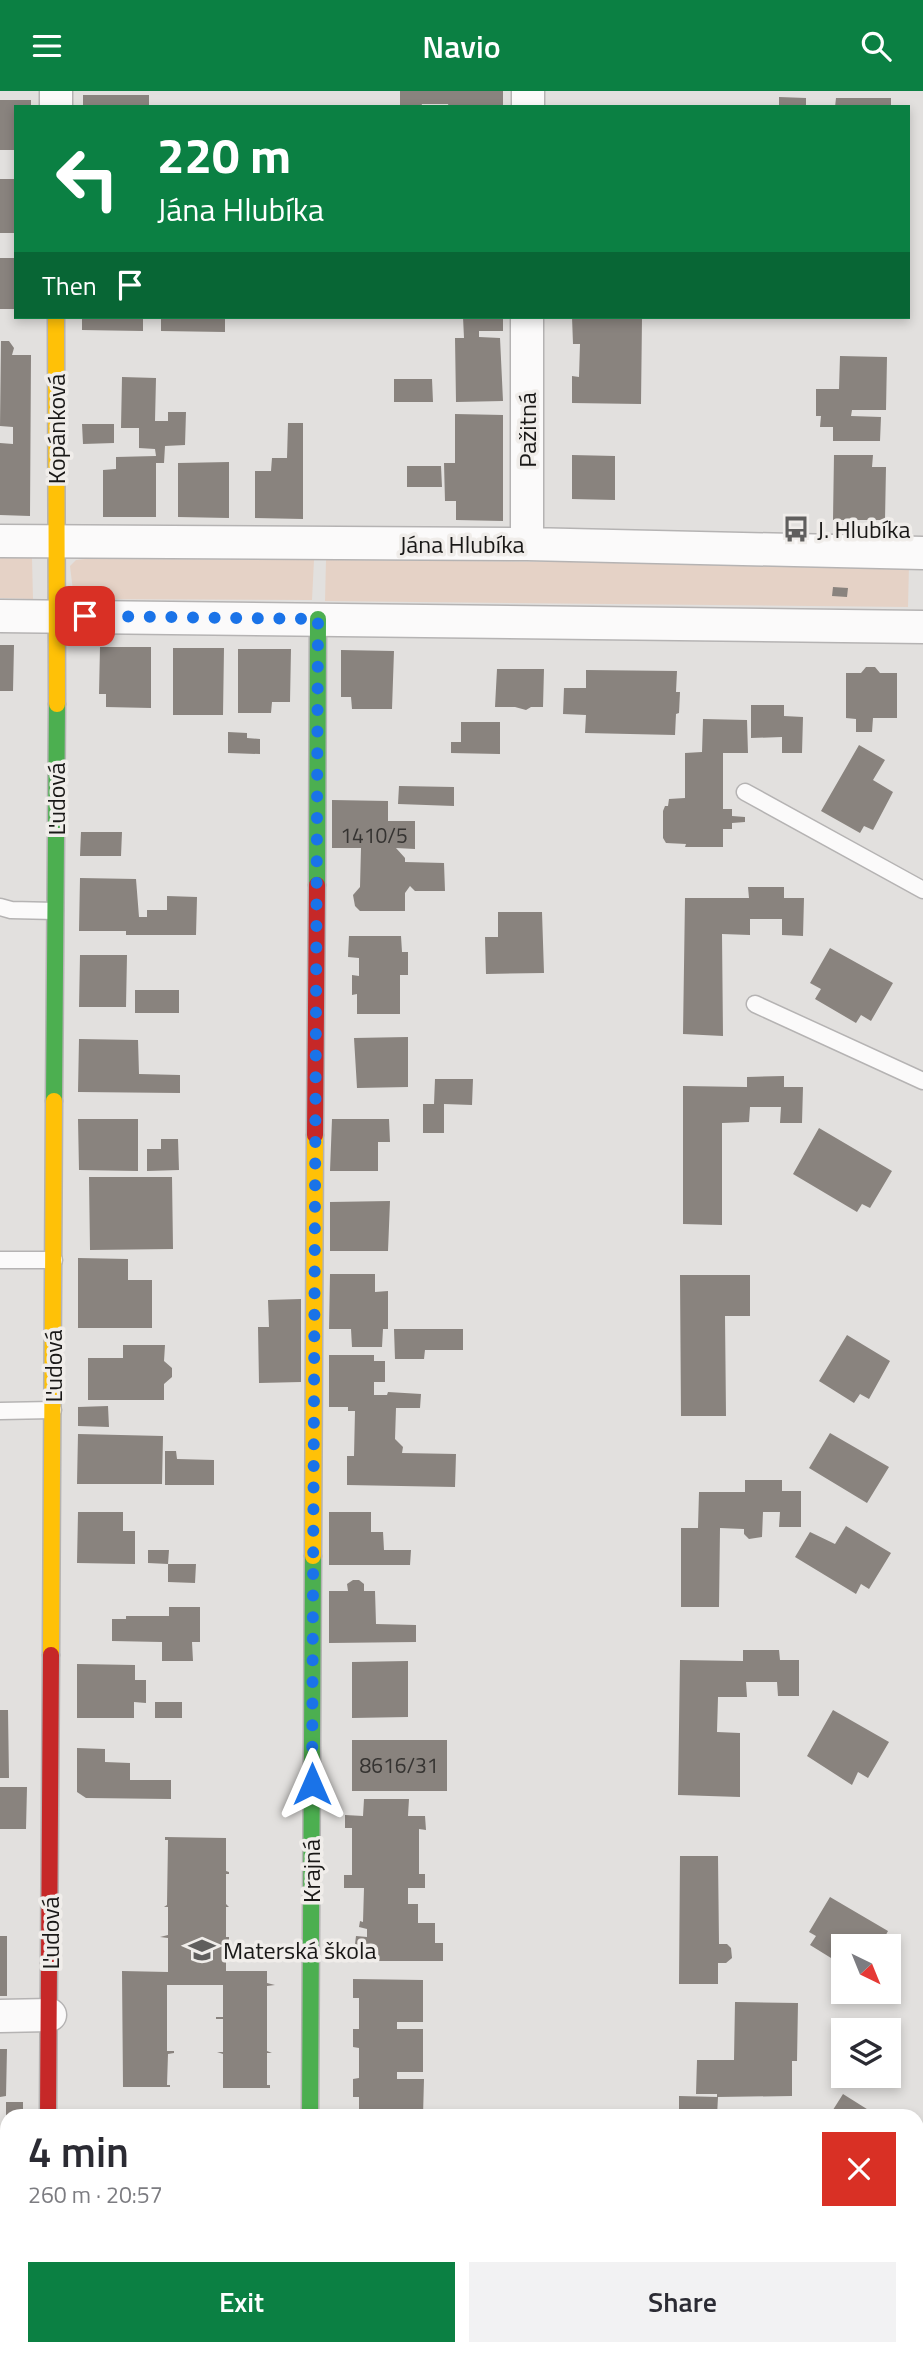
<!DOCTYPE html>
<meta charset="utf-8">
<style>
:root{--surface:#fff;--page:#f2f2f3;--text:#2b2b33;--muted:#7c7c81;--accent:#0b8043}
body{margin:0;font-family:"Titillium Web",sans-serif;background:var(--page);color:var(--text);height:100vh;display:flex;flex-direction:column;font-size:26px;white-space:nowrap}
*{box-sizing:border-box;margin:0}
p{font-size:23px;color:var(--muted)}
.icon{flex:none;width:38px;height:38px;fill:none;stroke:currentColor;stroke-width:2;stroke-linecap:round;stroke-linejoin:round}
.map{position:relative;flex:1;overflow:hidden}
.side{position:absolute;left:0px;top:2018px;width:924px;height:247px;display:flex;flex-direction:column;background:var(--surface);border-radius:21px 21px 0 0;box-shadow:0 4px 10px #0003}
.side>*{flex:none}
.hud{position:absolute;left:14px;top:14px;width:896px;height:214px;border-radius:0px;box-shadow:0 4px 10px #0003;background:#0b8043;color:#fff;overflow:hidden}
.needle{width:46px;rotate:137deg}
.fabs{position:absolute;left:831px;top:1843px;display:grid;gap:14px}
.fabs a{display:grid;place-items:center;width:70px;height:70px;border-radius:0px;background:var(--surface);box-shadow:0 4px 10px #0003;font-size:35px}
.pin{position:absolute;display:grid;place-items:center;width:60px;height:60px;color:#fff;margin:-30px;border-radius:14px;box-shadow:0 4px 10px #0006}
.me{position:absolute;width:77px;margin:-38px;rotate:0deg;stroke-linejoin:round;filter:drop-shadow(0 0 5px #0008)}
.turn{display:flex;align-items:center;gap:24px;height:147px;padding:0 28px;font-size:32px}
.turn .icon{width:91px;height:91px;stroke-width:2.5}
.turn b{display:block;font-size:49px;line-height:60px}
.then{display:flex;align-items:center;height:66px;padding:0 28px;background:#0003;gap:14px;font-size:26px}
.round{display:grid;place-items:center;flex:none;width:74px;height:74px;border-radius:0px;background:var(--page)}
.headline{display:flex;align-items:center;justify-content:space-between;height:119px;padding:0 28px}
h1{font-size:42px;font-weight:600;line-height:52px}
.action{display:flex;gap:14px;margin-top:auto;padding:14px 28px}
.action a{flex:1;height:80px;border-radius:0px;background:var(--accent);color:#fff;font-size:28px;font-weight:600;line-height:80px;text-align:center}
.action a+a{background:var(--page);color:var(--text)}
header{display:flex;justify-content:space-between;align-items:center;height:91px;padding:0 28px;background:var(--accent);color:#fff;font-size:32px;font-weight:600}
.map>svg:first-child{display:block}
</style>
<header><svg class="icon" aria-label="menu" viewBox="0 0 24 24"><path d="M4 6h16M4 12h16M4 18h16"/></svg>Navio<svg class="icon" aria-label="search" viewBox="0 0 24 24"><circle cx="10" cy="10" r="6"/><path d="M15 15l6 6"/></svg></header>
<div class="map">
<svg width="923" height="2264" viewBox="0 0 923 2264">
<rect width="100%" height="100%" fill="#e2e0de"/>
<path fill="#e5d2c6" d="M0,467H32L33,508L0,507Z
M85,468L314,469L312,509L74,508L70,475L76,469Z
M326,469L909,474L908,516L325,510Z"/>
<path fill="#89837e" d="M400,0H503V16H449L448,13H422L421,16H400Z
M83,4H149V16H83Z
M779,6L806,7V16H779Z
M836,7H891V16H835Z
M0,9H31V16H16V59H0Z
M0,88H16V142H0Z
M0,167H16V218H0Z
M82,226H143V240L82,239Z
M161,226H225V241L161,240Z
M463,226H503V240H479V246L500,247L503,310L456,311L455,247H464Z
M572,226L642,227L641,313L572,312V285L579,286L580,253H573Z
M1,250H9L14,257L12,264H31L30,425L0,424V352L13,353V336L0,335Z
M840,265L887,266L886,319H852L851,325L881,326L880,350H833V336H820L821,325H816V298H839Z
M122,286L156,287L155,330H168V321H186L185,354L165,355L164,372H156V426H103V379L116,378V366L156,365L155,358L139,357V337H121Z
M394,288H432L433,311H394Z
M455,323L503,324V430L456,429V410H445L444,372H455Z
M288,332H303V428L255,427V380H271L272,367H287Z
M82,333H114V352L83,353Z
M572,364L615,365V409L572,408Z
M834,364H873L872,376H886L885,429H833Z
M229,371V427L178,426V372Z
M407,375H441L442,396H407Z
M833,496L848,497L847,506L832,505Z
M0,554H14L13,600H0Z
M100,556H151V617L106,616V603H99Z
M173,557H224L223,624H173Z
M238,558H291L290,611H272L271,622H238Z
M341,559L394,560L392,618H352L351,606H341Z
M866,576H875L880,582H897V627H873L872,641H856V628L846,627V582H861Z
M497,578H544L543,616H531L526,619L515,616H495Z
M586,579L677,580L676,601H680L679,622L676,623L675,644L585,642L586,624L563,623L564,597H586Z
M751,614H784V625L803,626L802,662H782V646L751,647Z
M703,628L747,629L748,662H723V718H732V725L745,726V731L732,732V738H723V756H685L686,753L666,752L663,747V720L665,715H668L669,708L685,707V662L702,661Z
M461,631H500V663L451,662V651H461Z
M228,641L247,642V647L260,648V663L228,662Z
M859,654L885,669L873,689L893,701L873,739L864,735L860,742L821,720Z
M399,695L454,696V715L398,713Z
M332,709L388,710V730H415V758L396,757L405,767V771L444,772L445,800H415L410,795L405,802V820H360L355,815L353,804L360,796L361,757H332Z
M81,741H122L121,765H80Z
M80,787L136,788L139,826H147V819H167V805L197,806L196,844H126V840H79Z
M748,796H784V807H804L803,845L782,844V828H750V844L722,843L723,945L683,943L685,807H749Z
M498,821H542L544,882L486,883L485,846H498Z
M349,845H401L402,861H408V884H400V923H357V903L352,904V884L359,885V867L348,866Z
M830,857L893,892L871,930L861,924L856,932L815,908L821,898L810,892Z
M80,864H127L126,916H79Z
M135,899H179V922H135Z
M408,946V996L357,997L354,947Z
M79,948L138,949L139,983L180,984V1002L78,1001Z
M784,985V996H803L802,1032H780L781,1016H750L749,1031L722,1032V1134L683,1133V995L747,996V986Z
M435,988H473L472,1014L444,1013V1042H423V1013H434Z
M78,1028H138V1080L79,1079Z
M332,1028H389L390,1051H378V1080H330Z
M819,1037L892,1080L870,1117L862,1113L857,1121L793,1083Z
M161,1048H178L179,1079L147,1080V1058H161Z
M89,1086H172L173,1158L90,1159Z
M390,1110L388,1160H330V1111Z
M78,1167L128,1168V1189H152V1237H78Z
M330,1183H375V1201L388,1200V1238H383L382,1256H352L351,1238H329Z
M680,1184H750V1225H725L726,1325H681Z
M301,1208V1291L259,1292L258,1236H269L268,1209Z
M394,1238H463V1259H425L424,1268H395Z
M847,1244L890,1270L869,1308L860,1303L854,1312L819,1290Z
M123,1254H165L164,1270L172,1277V1286L164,1293V1309H88V1267H123Z
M329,1264H374V1270H385V1291H374V1304H387L388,1301L421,1303L420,1317H396L395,1348L403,1356L402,1362L456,1363L455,1396L347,1394V1365H354L355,1320H348V1316H329Z
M108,1315L109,1336L78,1335V1316Z
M830,1342L889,1376L867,1412L809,1377Z
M78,1343L163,1345L162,1393H77Z
M165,1360H176L177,1368L214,1369V1394H165Z
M745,1389H782V1400H801V1436H779L780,1421H763L762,1446L749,1448L744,1443V1438L720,1437L719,1516H681V1437H698L699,1401H745Z
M78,1421H123V1440H135V1473L77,1472Z
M329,1421H371V1441H383L384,1459H411L410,1474H329Z
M846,1435L891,1462L869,1498L861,1493L856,1503L795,1466L810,1441L835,1453Z
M148,1459H169L168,1473L148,1472Z
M168,1473H196L195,1492L168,1491Z
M353,1489H359L364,1493V1500H375L376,1533L416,1534V1551L329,1552V1500H348L347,1493Z
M169,1516H200V1551H192L193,1570H162V1551L112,1550V1528H126V1525H169Z
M743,1559H779L780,1569H799V1605H778L777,1591H746L747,1606H718L717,1641L740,1642V1706L678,1704L680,1569L743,1570Z
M408,1570V1626L352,1627V1571Z
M77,1573L135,1574V1589H146V1612L134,1611V1627H77Z
M155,1611H182V1627H155Z
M0,1619H8L9,1687H0Z
M833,1619L889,1651L868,1687L858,1681L852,1694L807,1665Z
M352,1649H447V1700H352Z
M77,1657L105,1658V1671L130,1672V1689H171V1708L86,1707L77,1701Z
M0,1696H27L26,1738H0Z
M364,1708H409L408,1725H425L426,1739L419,1738V1783H425V1797H408V1813H418V1832H435V1852H443V1870H353L356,1845L367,1846V1838L359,1836L360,1830L363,1831L364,1797H344V1784H352V1737H345V1724L363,1725Z
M165,1746L226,1747V1780L229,1781V1783H226V1813L229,1816H226V1846H229V1849H226V1880H267V1892L275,1894L267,1895V1960L272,1962H267V1994H270V1997H223V1963L217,1961H223V1928H216V1926H223V1894H167V1960H174V1962L168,1963L167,1994H170V1996H123L122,1880L168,1881V1847L160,1846L168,1844V1816H164L167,1814L168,1749H165Z
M680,1765H718L719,1853H727L731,1857L732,1867L726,1872H718V1893H679Z
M830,1806L888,1840L880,1855H844V1875L810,1854L816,1845L809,1841Z
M0,1845H7V1905H0Z
M353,1888L423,1889V1931H397V1938H423V1981H397V1988H424L423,2025H359V2006H353V1988L359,1987V1957L353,1956V1938H359V1907H353Z
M735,1911L798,1912L797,1970H792V2005L717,2006V2003H696L697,1969H734Z
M0,1958H7L6,2005L0,2006Z
M843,2003L878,2025H821L824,2019L831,2022Z
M679,2005L718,2006L717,2025H679Z
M6,2011H23V2025H6Z
M0,2038H7V2074H0Z
M0,2193H7V2246H0Z
M74,2258H134V2264H74Z
M163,2258H185V2264H163Z
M326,2258H376V2264H326Z
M677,2258H717V2264H677Z"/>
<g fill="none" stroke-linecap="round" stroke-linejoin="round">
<g stroke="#b5b3b3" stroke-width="19">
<path id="lane" d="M745,701L923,799
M0,816L11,819L55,820
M755,913L923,990
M0,1169H54
M0,1320L53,1319"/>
</g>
<g stroke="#b5b3b3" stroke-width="35">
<path id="street" d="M56,0V16
M528,16V0
M0,450L527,453L923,462
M527,453V226
M0,525L923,536
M0,1925L50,1924
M47,2264V2258
M309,2264V2258"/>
</g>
<g stroke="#b5b3b3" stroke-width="19">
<path id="fast" d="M317,794L318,528
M54,1010L57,613
M310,2025L313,1465"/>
</g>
<g stroke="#b5b3b3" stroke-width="19">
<path id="slow" d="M56,226L57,613
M313,1465L315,1044
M51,1564L54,1010"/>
</g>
<g stroke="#b5b3b3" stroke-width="19">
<path id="jam" d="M315,1044L317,794
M48,2025L51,1564"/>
</g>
<use href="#lane" stroke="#fbfafa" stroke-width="16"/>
<use href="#street" stroke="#fbfafa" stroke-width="32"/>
<use href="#fast" stroke="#4caf50" stroke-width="16"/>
<use href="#slow" stroke="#ffc107" stroke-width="16"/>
<use href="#jam" stroke="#c62828" stroke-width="16"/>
</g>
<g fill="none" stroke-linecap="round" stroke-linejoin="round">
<path stroke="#1a73e8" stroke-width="12" stroke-dasharray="0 21.6" d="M85,525L318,528L312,1693"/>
</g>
<defs>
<g id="bus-bare" transform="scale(2.1)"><path d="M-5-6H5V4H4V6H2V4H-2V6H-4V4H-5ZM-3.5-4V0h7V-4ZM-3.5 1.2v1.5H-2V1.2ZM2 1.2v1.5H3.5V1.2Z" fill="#5f5e5d" stroke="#f0edea" stroke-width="2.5" paint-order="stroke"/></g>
<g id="school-bare" transform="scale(2.1)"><path d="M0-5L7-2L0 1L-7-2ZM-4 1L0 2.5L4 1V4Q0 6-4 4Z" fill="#5f5e5d" stroke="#f0edea" stroke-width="2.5" paint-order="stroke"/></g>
</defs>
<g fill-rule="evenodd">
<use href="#bus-bare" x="796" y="438"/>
<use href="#school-bare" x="202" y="1859"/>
</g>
<g text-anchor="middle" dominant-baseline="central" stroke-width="7" stroke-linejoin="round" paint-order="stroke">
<g font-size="21" fill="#353331">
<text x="374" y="744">1410/5</text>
<text x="399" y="1674">8616/31</text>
</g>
<g font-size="24" fill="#191817" stroke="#f0edea">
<text transform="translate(56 338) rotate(-90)">Kopánková</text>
<text transform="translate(527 339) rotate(-90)">Pažitná</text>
<text x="462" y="453">Jána Hlubíka</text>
<text transform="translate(56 708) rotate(-90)">Ľudová</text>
<text transform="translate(53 1275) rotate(-90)">Ľudová</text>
<text transform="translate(311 1780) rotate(-90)">Krajná</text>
<text transform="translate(50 1842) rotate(-90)">Ľudová</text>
</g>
<g font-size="24" fill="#191817" stroke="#f0edea" text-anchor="start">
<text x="817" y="438">J. Hlubíka</text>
<text x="223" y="1859">Materská škola</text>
</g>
</g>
</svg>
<div class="fabs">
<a><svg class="needle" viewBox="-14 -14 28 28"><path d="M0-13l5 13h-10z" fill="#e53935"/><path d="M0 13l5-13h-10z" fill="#7c7c81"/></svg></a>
<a><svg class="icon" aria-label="layers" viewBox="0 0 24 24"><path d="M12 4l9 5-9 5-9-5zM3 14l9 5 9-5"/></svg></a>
</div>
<div class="pin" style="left:85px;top:525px;background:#d93025"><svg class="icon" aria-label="arrive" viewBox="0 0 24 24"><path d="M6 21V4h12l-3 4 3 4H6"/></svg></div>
<svg class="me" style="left:312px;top:1693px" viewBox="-20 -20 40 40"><path d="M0-17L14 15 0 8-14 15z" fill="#1a73e8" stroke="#fff" stroke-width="4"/></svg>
<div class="hud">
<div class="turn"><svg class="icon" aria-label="left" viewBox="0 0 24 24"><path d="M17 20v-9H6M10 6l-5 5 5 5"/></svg><div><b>220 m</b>Jána Hlubíka</div></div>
<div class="then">Then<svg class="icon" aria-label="arrive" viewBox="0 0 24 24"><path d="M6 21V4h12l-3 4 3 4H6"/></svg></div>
</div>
<section class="side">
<div class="headline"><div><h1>4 min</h1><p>260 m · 20:57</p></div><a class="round" style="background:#d93025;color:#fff"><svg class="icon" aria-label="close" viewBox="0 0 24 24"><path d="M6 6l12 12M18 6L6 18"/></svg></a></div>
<div class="action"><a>Exit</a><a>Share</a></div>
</section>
</div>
